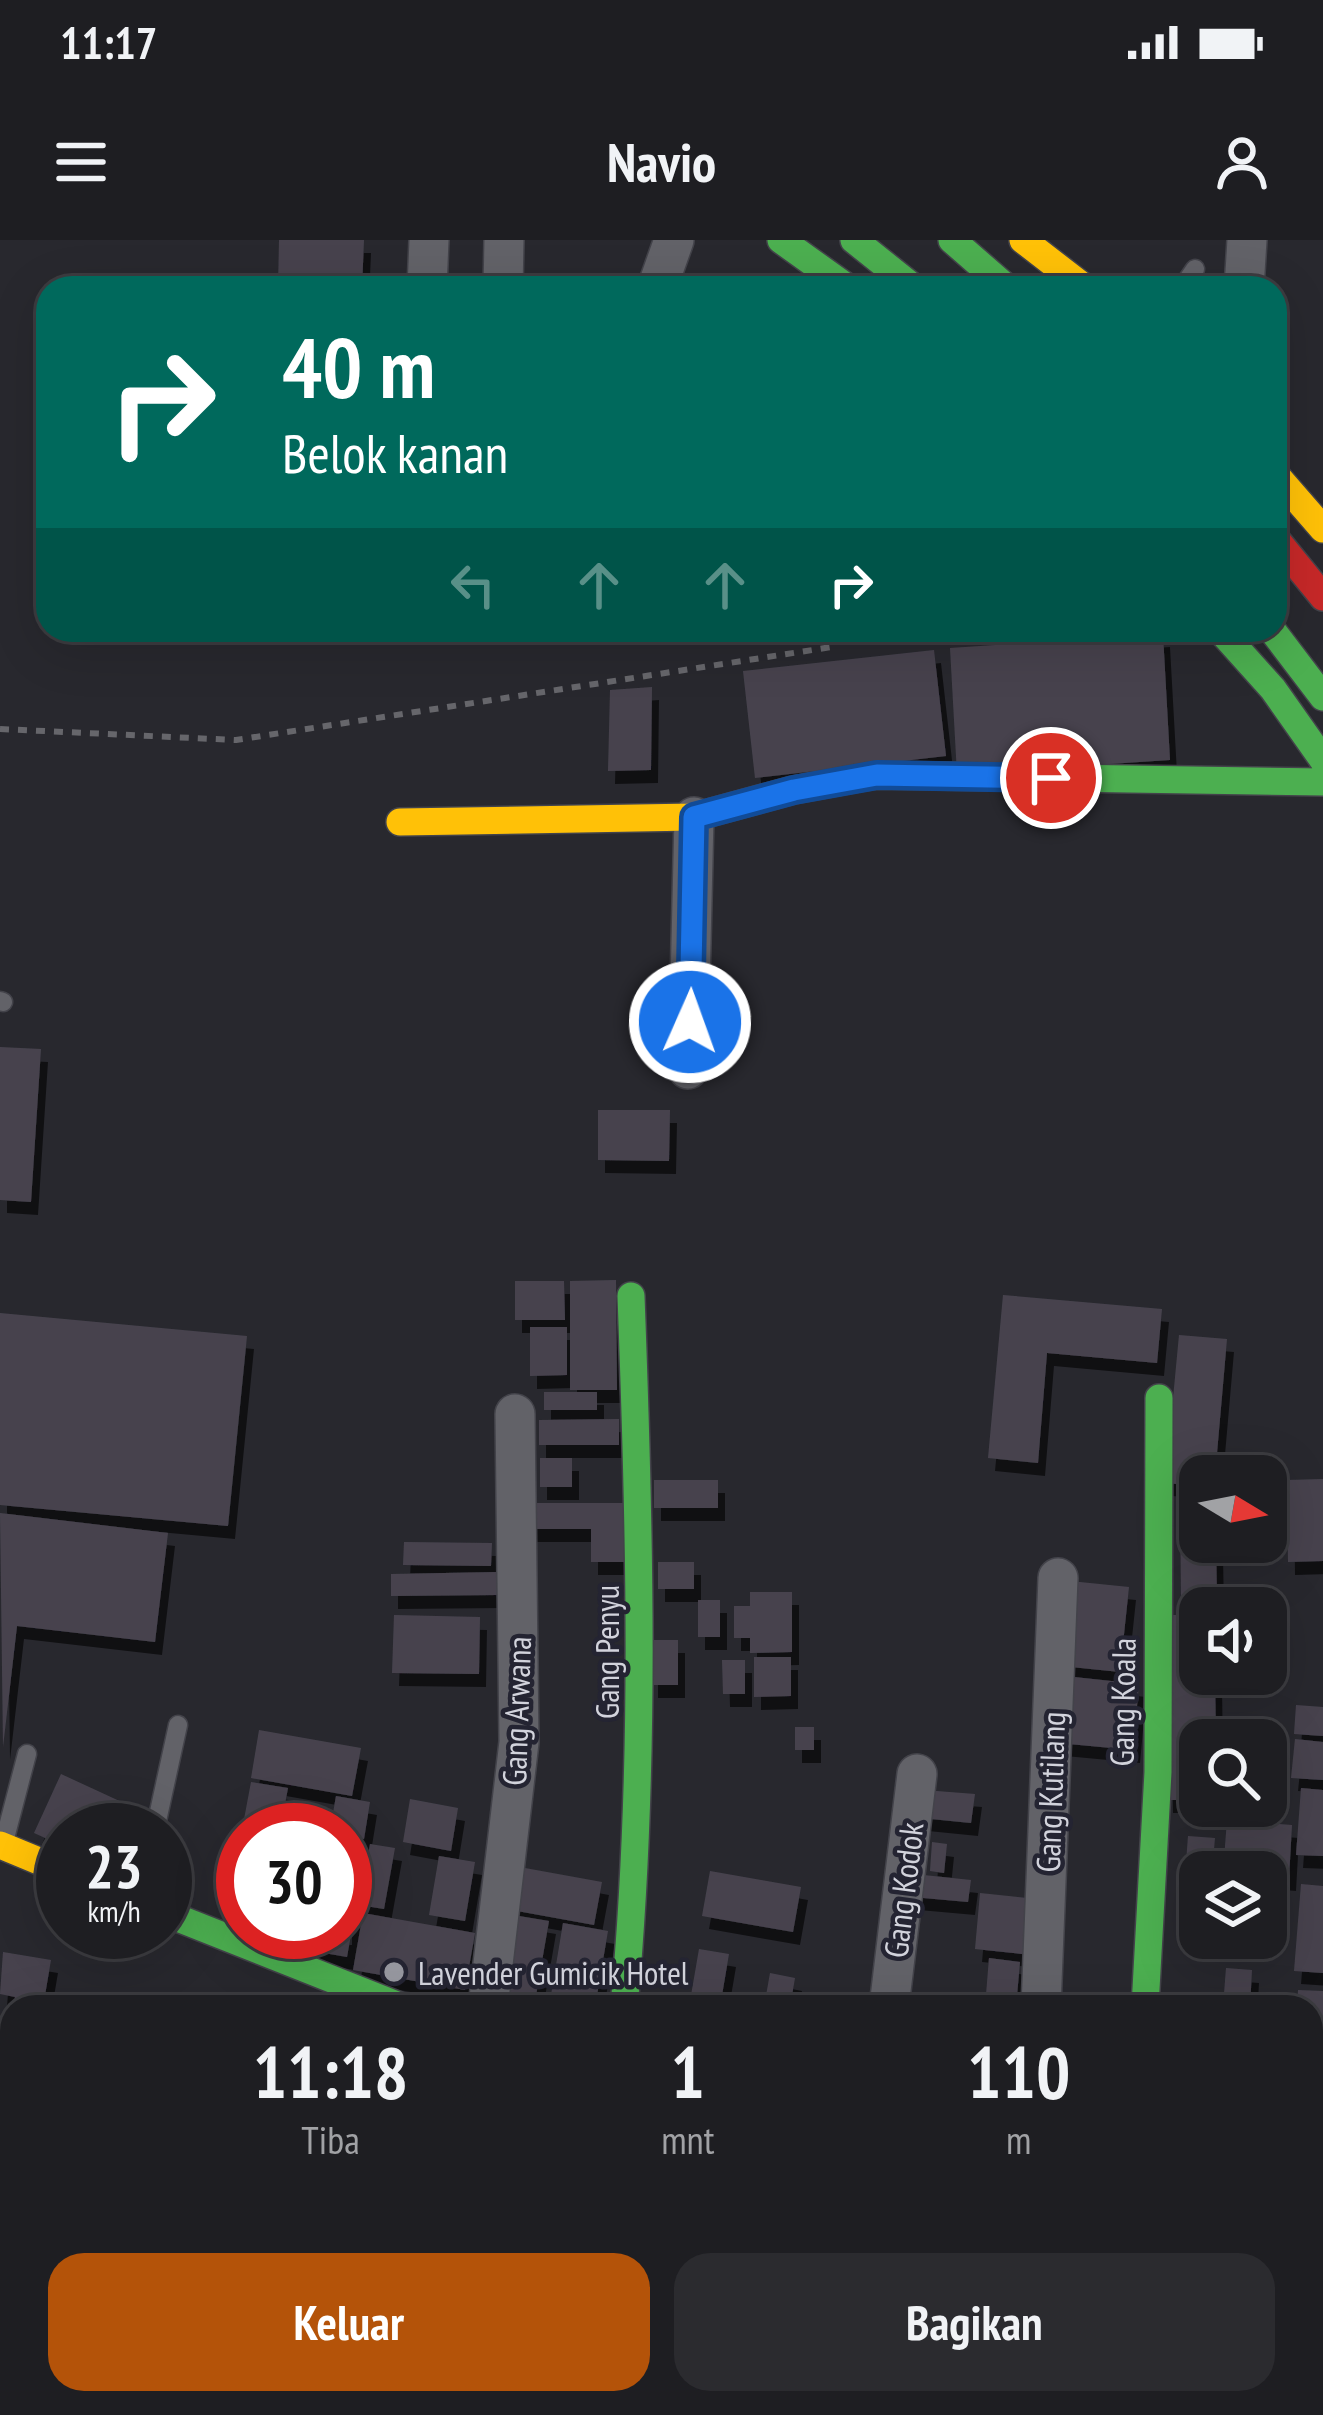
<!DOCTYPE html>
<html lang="id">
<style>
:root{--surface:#1e1e22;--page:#2b2b2f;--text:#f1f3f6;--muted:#a1a2a5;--line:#3c3c40;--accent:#b45309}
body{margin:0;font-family:"PT Sans Narrow",sans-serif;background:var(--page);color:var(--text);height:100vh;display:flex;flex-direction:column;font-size:45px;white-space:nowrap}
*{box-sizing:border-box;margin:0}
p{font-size:39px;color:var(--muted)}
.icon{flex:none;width:66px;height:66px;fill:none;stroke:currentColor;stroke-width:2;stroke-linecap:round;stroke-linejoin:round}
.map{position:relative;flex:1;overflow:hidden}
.details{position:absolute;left:0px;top:1755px;width:1323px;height:420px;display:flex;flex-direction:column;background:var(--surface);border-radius:36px 36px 0 0;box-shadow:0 12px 48px #0002,0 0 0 3px var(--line)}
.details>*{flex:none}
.banner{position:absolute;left:36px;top:36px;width:1251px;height:366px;border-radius:36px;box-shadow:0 12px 48px #0002,0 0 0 3px var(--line);background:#00695c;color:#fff;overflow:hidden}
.needle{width:78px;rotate:100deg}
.buttons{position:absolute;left:1179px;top:1215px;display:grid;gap:24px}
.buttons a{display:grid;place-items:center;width:108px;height:108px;border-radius:24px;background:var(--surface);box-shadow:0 12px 48px #0002,0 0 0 3px var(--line);font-size:60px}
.speed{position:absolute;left:36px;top:1563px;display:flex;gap:24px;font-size:60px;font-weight:700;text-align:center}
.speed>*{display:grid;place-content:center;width:156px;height:156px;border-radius:50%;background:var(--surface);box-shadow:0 12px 48px #0002,0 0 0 3px var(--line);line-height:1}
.speed small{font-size:30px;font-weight:400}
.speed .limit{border:18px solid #d22;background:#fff;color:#111}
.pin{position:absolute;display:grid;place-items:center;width:102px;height:102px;color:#fff;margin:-51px;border:6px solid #fff;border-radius:50%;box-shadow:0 3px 12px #0007}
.me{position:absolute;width:132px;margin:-66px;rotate:2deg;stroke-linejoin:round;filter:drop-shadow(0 0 9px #0008)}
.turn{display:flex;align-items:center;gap:42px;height:252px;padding:0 48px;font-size:54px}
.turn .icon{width:156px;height:156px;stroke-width:2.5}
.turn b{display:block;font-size:84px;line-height:102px}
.lanes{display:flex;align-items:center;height:114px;padding:0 48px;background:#0003;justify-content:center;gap:60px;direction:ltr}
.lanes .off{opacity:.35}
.eta{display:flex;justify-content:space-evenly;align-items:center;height:204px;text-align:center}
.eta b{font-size:72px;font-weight:800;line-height:84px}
.action{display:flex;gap:24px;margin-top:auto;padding:24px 48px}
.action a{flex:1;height:138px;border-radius:36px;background:var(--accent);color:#fff;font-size:48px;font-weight:800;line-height:138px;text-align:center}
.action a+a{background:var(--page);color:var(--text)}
.status{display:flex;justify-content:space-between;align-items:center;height:84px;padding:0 60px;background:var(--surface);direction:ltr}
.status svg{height:33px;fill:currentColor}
header{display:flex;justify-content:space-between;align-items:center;height:156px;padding:0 48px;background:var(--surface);font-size:54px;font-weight:800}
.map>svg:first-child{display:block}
</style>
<div class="status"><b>11:17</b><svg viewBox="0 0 49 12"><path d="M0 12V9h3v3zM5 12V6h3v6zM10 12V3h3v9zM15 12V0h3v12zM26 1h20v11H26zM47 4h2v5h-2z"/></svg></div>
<header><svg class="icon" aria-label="menu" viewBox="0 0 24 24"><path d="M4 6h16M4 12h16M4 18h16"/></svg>Navio<svg class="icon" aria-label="person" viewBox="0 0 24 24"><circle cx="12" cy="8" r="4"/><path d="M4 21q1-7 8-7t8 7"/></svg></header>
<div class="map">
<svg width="1323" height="2175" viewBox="0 0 1323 2175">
<defs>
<filter id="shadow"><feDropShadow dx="7" dy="13" stdDeviation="0" flood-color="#0009"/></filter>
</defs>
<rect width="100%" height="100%" fill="#28282e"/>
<path fill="#47434e" filter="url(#shadow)" d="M279,0H364L362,48H278Z
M1163,394L1170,520L957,534L950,408Z
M934,410L946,516L755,538L743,431Z
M652,447L651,530L608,531L610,450Z
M0,807L41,809L31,962L0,960Z
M598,870H670L669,921L598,920Z
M616,1040L617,1150H570V1041Z
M515,1041H564L565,1080H515Z
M1003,1055L1162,1069L1157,1123L1047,1113L1038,1223L988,1218Z
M0,1073L247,1096L228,1286L0,1265Z
M530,1087H567V1135L530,1136Z
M1179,1095L1227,1099L1215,1236H1200V1246L1165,1243Z
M544,1152H597V1170H544Z
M619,1179V1205H539V1180Z
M540,1218H572V1247H540Z
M1323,1239V1321L1288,1322L1287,1240Z
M654,1240H718V1268H654Z
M1180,1257H1200V1302H1216L1217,1357H1181Z
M528,1263H626L625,1322H591V1289H528Z
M0,1273L168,1293L155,1402L17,1386L3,1507Z
M404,1302L492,1303L491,1326L403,1325Z
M658,1322H694V1349H658Z
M497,1332L498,1355L391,1356V1334Z
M1070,1341L1129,1347L1120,1432L1061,1426Z
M750,1352H792V1412L750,1413V1398H734V1366H750Z
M698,1360H720V1397H698Z
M394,1375L480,1377L479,1434L392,1433Z
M1163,1375H1200V1434H1215L1216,1500H1200V1560H1166Z
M651,1400H678V1445H651Z
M754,1417H791V1456L754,1457Z
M722,1420H745V1454H723Z
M1065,1436L1139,1444L1133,1510L1058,1503Z
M1296,1465L1323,1467V1496L1294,1494Z
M795,1487H814V1510H795Z
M259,1490L361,1508L352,1556L251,1538Z
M1295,1499L1323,1502V1540L1291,1538Z
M61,1534L139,1570L129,1590H63V1606L34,1593Z
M251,1542L288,1548L280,1590H242Z
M1301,1548L1323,1550V1616L1296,1615Z
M924,1550L975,1554L971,1583L921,1578Z
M336,1556L370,1562L364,1599L345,1596V1590H330Z
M410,1559L458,1568L451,1611L403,1602Z
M297,1569L324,1573L321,1590H293Z
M1227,1580L1292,1585L1289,1638L1266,1636V1632H1223Z
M1188,1596L1215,1598L1212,1632H1200V1638L1185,1637Z
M932,1602L947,1604L944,1633L930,1631Z
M370,1604L395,1608L384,1669L359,1665Z
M439,1616L475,1622L465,1681L429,1675Z
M514,1626L602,1642L594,1685L506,1669Z
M710,1631L801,1647L793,1692L702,1676Z
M914,1634L971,1640L968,1662L912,1657Z
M1301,1644L1323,1646V1733L1294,1731Z
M345,1647L359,1650L347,1717L301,1709L304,1692H345Z
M980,1653L1037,1659L1031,1715L975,1709Z
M1186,1661L1200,1662V1699L1183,1698Z
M363,1673L475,1693L465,1750L353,1730Z
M507,1674L549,1681L534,1767H491Z
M563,1683L608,1691L595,1767H549Z
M699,1709L729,1714L720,1767H689Z
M3,1712L51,1720L43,1767H13L15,1757L0,1754Z
M989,1718L1020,1722L1016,1767H985Z
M1226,1728L1252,1730L1250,1767H1223Z
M770,1733L795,1738L790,1767H764Z
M1298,1750L1323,1751V1810L1311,1809V1767H1297Z
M1311,1823L1323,1824V1874L1311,1873Z
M1311,1884H1323V1947L1311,1946Z
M1311,2104L1323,2105V2175H1278L1279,2163H1311Z"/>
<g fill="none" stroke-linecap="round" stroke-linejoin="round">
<g stroke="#43434a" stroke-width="21">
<path id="lane" d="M1182,48L1195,29
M0,761L3,762
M155,1590L178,1485
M4,1602L27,1514
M1052,2175L1055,2163"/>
</g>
<g stroke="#43434a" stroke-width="42">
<path id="street" d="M427,48L429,0
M503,48L504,0
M657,48L674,0
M1244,48L1247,0
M688,829L694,577
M488,1767L519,1502L515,1174
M889,1767L917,1534
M1041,1767L1058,1338"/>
</g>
<g stroke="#43434a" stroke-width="30">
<path id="fast" d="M781,0L848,48
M854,0L914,48
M952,0L1007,48
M1220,390L1273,449L1323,520
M1272,390L1323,457
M858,538L877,535L1323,542
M165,1673L402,1767
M624,1767C646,1530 640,1294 631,1056
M1145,1767L1158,1532L1159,1158
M1178,2163L1202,2175"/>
</g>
<g stroke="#43434a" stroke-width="30">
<path id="slow" d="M1023,0L1085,48
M1275,234L1323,289
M400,582L694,577L793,550L858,538
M0,1605L63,1631"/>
</g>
<g stroke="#43434a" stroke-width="30">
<path id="jam" d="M1275,298L1323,357"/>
</g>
<path stroke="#66666b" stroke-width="6" stroke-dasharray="9 9" stroke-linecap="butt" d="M0,489L236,500L838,406"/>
<use href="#lane" stroke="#626268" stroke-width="18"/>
<use href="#street" stroke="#626268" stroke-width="39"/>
<use href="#fast" stroke="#4caf50" stroke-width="27"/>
<use href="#slow" stroke="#ffc107" stroke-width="27"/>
<use href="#jam" stroke="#c62828" stroke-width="27"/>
</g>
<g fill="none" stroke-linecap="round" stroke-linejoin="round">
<g stroke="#114b97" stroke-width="30">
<path id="route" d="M690,782L694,577L794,550L877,535L1051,538"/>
</g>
<use href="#route" stroke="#1a73e8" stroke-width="21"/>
</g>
<circle fill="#96979f" stroke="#242432" stroke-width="4.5" cx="394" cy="1732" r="12"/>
<g text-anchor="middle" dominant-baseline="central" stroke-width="9" stroke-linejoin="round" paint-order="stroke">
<g font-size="33" fill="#d2d3dc" stroke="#242432">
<text transform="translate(606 1412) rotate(-90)">Gang Penyu</text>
<text transform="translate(1122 1462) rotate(-89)">Gang Koala</text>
<text transform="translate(516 1471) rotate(-88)">Gang Arwana</text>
<text transform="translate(1050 1552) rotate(-88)">Gang Kutilang</text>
<text transform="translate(903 1650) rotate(-83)">Gang Kodok</text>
</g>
<g font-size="33" fill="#d2d3dc" stroke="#242432" text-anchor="start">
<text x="418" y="1732">Lavender Gumicik Hotel</text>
</g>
</g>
</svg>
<div class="buttons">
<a><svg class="needle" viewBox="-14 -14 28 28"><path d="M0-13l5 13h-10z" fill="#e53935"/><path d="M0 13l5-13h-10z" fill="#a1a2a5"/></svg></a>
<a><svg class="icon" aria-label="sound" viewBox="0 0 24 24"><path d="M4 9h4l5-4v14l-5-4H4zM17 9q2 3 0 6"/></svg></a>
<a><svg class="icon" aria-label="search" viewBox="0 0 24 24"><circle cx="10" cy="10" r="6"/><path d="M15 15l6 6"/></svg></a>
<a><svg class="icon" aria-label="layers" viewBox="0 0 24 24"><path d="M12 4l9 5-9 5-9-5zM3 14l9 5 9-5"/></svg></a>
</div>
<div class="speed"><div>23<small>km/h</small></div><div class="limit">30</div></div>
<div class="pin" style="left:1051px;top:538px;background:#d93025"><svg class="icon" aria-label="arrive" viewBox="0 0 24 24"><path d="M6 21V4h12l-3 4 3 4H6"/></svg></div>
<svg class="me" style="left:690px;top:782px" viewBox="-20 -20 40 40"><circle r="17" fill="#1a73e8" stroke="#fff" stroke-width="3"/><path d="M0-11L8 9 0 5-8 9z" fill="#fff"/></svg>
<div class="banner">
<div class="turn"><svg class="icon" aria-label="right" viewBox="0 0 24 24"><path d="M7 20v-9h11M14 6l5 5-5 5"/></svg><div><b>40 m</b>Belok kanan</div></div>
<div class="lanes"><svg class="icon off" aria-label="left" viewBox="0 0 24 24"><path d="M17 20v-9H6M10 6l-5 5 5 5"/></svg><svg class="icon off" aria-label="ahead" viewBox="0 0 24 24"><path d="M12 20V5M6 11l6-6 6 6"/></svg><svg class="icon off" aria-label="ahead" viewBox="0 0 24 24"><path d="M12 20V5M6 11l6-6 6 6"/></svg><svg class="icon" aria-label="right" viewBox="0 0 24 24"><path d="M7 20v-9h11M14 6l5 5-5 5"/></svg></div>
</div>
<section class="details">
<div class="eta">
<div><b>11:18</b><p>Tiba</p></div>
<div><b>1</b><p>mnt</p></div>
<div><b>110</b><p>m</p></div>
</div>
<div class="action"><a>Keluar</a><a>Bagikan</a></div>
</section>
</div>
